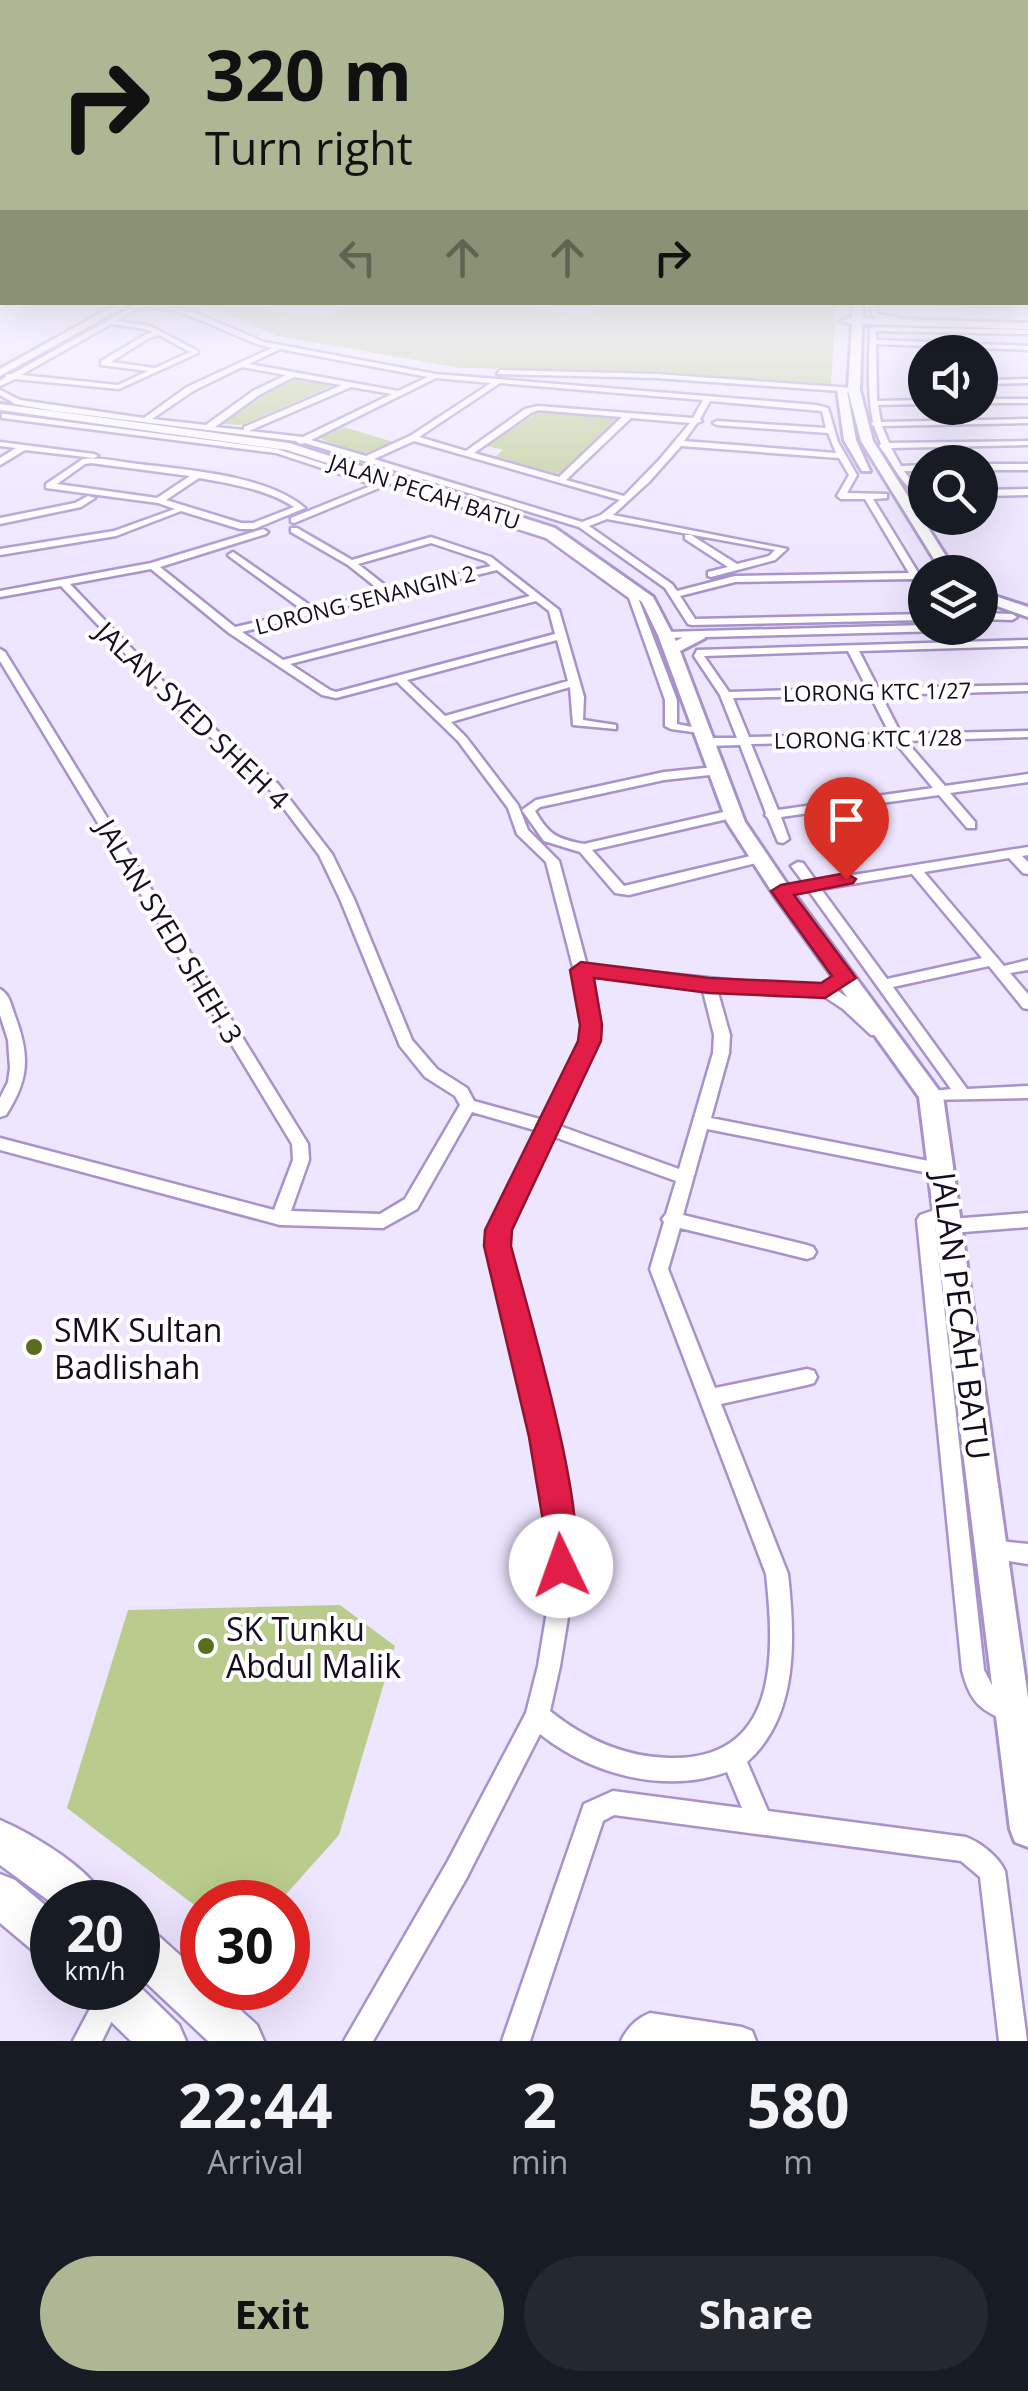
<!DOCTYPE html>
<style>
:root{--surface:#171b24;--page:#242831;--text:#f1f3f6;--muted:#9ea1a6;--accent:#adb793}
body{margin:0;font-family:"Open Sans",sans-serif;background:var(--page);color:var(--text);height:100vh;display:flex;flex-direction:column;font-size:38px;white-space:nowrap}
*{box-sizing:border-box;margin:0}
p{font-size:32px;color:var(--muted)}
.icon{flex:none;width:55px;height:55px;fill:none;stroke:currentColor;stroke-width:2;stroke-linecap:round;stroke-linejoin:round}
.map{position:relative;height:2041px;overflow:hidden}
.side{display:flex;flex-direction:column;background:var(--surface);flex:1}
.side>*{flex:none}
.guide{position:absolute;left:0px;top:0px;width:1030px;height:305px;box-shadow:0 10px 40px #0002;background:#adb793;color:#111;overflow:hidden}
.buttons{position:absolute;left:908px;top:335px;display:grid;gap:20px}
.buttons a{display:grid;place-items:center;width:90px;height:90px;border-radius:50%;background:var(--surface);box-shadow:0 10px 40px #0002;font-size:50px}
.speed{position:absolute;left:30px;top:1880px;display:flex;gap:20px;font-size:50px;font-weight:700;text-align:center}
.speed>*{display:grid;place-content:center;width:130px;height:130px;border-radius:50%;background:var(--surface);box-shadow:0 10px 40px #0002;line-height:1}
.speed small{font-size:25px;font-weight:400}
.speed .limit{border:15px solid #d22;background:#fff;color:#111}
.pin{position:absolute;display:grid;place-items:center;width:85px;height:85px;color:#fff;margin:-102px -42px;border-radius:50% 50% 50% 0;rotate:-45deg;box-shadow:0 0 10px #0007}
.pin .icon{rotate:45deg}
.me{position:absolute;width:110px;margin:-55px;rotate:357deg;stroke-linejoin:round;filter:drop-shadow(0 0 8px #0008)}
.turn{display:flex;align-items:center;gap:35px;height:210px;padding:0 40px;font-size:45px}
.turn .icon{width:130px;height:130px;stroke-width:2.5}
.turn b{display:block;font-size:70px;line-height:85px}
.lanes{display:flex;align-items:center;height:95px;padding:0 40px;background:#0003;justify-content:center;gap:50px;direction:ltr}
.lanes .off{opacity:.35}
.eta{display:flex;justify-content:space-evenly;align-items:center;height:170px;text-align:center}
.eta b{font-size:60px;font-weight:700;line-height:70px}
.action{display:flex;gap:20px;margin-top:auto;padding:20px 40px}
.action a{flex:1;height:115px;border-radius:60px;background:var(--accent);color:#111;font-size:40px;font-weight:700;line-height:115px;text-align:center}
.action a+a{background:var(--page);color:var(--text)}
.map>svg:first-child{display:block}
</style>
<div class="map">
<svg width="1028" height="2041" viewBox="0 0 1028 2041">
<rect width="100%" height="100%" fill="#eee6ff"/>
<path fill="#b9cc8d" d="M358,302L539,303L532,309L591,316L604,303H831L836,306L831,384L643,372L460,368L278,336L201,303L325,317Z
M299,378L334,385L242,425L222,424L262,396Z
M541,410L613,416L617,419L559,474L495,457L503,450L487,446Z
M344,427L393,442L363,454L318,438Z
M340,1605L395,1646L339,1835L279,1902H202V1911L67,1808L128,1610Z"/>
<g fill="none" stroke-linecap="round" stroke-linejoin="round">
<g stroke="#a892cc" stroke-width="5">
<path id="street" d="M4,302H13L0,309V304Z
M870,302H876L878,314L899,318L896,320L873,317Z
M932,302L1028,303V307L935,304Z
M151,303L198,314L264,342L435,374L816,405L828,408L838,442L857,475L847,493L887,494V498L873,499L919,574L925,580V588L913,579L735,582L680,596L695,619L925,614V620L692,625L688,624L665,588L579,527L305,443L300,444L296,441L54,411L15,404L0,395V390L20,400L144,418L187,387L272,348C236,341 171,297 137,309C130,312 123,317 116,321L150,326L198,351V353L119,389L15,379L0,386V381L6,377V374H12L134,306ZM111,324L146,329L153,332L145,335L101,361V365L148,371L118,385L21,375ZM159,335L190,352L155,368L111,362L149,338ZM280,349L428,377L398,391L249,364ZM242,367L286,375L253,391L206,425L152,419L193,391ZM294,377L342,385L244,427V430L215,427L259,395ZM436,378L491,383L410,436L366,456L311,440ZM500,383L703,400L693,418L538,406L525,409L466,451L419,437ZM351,387L392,394L303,437L249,431ZM710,401L822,411L826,428L717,421L713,423L717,425L828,433L836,453L684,441L697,423L702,421L700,419ZM538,410L622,417L559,477L474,453L531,413ZM631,418L690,423L659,460L624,496L566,480ZM414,441L620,500L601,515L582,522L374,459ZM681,446L839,458L849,475L837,496L841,499H865L909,573L735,576L677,591L672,584L589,526L607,519L775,550L769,556L737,564L691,535H685V539L728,567L708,572V576L711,577L775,560L787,549L613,515L649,482Z
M873,327L1028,330V334L876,331V340L1028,346V350L983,348L991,380L1028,379V383L992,384L995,399H1028V403H980V399H988L980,365V352H977L976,348L876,344L877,401L925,400V404L878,405L881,422L1028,419V423L882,426L889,443L1028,441V445L891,448L901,466L925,465V471H904L915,485L925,491V497C900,488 894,463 879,446L881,444L874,426L871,424L873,422C867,392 869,360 870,329Z
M500,370L656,374L854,388L858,390L854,392L656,378L497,374Z
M5,414L277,449L381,482L392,478L396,481L294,523L291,522V518L373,485L276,453L2,418V414Z
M0,442L94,454L98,456L94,458L25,450L0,465V458L16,448L0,446Z
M83,459C101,457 121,462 138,464C188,470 266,475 305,508L254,529H240L181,511L116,536L0,555V549L114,531L175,509L158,503L46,488V484ZM91,463L190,476L157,498L57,484L85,464ZM199,478C231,484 267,489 294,507L253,523H241L166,500Z
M980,464H1028V470H980Z
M1028,489V495L980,496V490Z
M88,496L95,498L81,507L0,524V518L75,503Z
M506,517H512V521L552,534L637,595L677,700V724L707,730V734L671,729L665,726V700L629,598L546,538L502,524L500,522Z
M291,528H297L352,560L431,537L491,557L559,610L584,697L583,720L616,725V729L573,725L570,687L451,722L466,737L518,805L528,830L559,861L587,966L778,985H822L840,975H850L852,978L836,990L853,1001L881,1027L884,1031L881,1035H871L843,1009L822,995H778L717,989L730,1035L729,1053L711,1118L944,1164L950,1165L952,1170L950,1175L944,1176L707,1129L683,1215L807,1245L813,1247L816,1252L813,1257L807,1259L680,1228L668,1269L715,1388L807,1369L814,1371L817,1377L814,1383L807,1385L721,1404L788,1574C795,1637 799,1716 747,1762L768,1811L966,1837C981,1843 998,1856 1005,1871L1027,2041H999L980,1877L961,1861L614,1815L603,1821L530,2041H502L584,1804L613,1791L742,1808L727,1772C664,1794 592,1775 540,1734L466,1879L373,2041H344L448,1861L526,1713L538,1666L549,1599L550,1533L535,1437L489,1246V1230L538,1131L472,1112L417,1209L383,1228L280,1225L0,1150V1138L274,1210L293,1160L292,1144L0,661V649L5,652L308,1144L309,1160L291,1211L380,1214L405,1199L460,1105L455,1096L425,1077L400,1046L340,899L319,855L270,790L170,701L61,586L0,597V591L151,563L263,529L268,532L266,534L160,567L235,627L304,611L230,557L228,555L233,552L314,608L382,592L348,565L291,532ZM431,543L485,561L491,566L391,590L358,564ZM151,569L229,633L322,695L336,698L397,682L458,741L508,808L517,834L546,862L581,998L582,1041L543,1120L474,1101L467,1088L437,1069L412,1040L354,899L332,854L278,784L178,697L70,584ZM497,570L530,596L283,660L242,632ZM536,601L549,611L555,634L336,692L330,690L290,664ZM557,640L568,681L445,716L407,680ZM589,976L702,987L714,1035L713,1053L679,1169L557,1125L598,1041L595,998ZM552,1136L676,1181L666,1214L662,1219L664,1222L650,1269L766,1574C775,1655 779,1761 669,1758C624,1757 585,1739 550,1711L560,1666L571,1599L572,1533L555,1437L507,1246V1230Z
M980,602L985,605V613L1012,614L1017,617L1012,620L980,619Z
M925,625V628H952L947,631L666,638L661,635L666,632Z
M1028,640V646L859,651L878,688L1028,685V691L881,695L901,734L1028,731V737L906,741L945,786L1028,774V782L950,793L975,822V828H967L939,795L781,817L789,839L783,843L778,842L768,818L765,815L766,813L740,745L707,746L701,742L707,738H737L720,695L694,656L697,650ZM848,651L867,688L729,692L704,656ZM870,695L890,734L749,737L733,698ZM894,741L933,788L778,810L751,744Z
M715,767L721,771L719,774L664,780L540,807L535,811C549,835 557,839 584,844L732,810L738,814L732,818L592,850L624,886L759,854L766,858L764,861L629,895L615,893L580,852L544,841L522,810L536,800L664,772Z
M1028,847V855L1022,856L1028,862V874L1023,873L1009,858L924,872L1004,966L1028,960V970L1010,973L1028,994V1009L1023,1008L989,966L893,987L967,1089L1028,1086V1098L925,1100L923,1096L925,1092L951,1089L809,891L781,895L774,891L776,888L804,883L791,866L798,862L803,863L816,881ZM912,874L982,958L887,979L821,889Z
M0,989C10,995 11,1005 15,1016C30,1056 29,1079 6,1115L0,1117V1098L8,1082L10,1068L8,1040L0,1015Z
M949,1205L955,1207L958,1212L955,1217L935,1224L984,1670L994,1689L1020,1703L1024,1711L1020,1719L1012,1723C981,1711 970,1703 962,1670L917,1220L920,1215Z
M1028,1213V1227L951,1233L945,1231L942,1226L945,1221L951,1219Z
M991,1540L1028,1544V1564L983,1557L980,1550L983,1543Z
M101,1988H121L124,1996L102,2041H73Z
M650,2013L742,2027L752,2031L756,2041H621C627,2028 637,2018 650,2013Z"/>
</g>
<g stroke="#a892cc" stroke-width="6">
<path id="secondary" d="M121,302H133L0,376V369Z
M853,302H863L862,318L1028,323V329L862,324L860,390L873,441L956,572H942L861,441L848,390L852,324L841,321L852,318Z
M837,389L847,391L856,440L870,471H862L844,440Z
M0,404L289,443L555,528L653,597L676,641L693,632H705V638L680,651L745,822L789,887L943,1096L1028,1698V1847L1015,1842L1010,1829L919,1097L774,895L727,822L658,635L642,602L545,534L287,450L0,410Z
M980,591L1028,607V617L980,600Z"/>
</g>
<g stroke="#a892cc" stroke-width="5">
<path id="primary" d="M0,1820C32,1834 94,1870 106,1902L52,1903L0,1865Z
M0,1874L15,1880L52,1911V1960L37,1954L0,1923Z
M138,1924L153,1931L202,1975V1988H216L257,2025L264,2041H208L138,1975Z
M138,1985L179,2025L186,2041H131L93,2004L87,1988Z"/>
</g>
<use href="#street" fill="#fff" fill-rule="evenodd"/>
<use href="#secondary" fill="#fff" fill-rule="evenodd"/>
<use href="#primary" fill="#fff" fill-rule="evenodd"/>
</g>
<linearGradient id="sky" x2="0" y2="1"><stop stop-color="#90a3e4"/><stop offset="0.51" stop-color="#f7f4ff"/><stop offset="1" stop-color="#f7f4ff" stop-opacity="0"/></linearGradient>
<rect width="1028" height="580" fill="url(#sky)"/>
<path fill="#e11d48" stroke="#92132f" stroke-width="2.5" d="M846,873L856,879L853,883L794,895L856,978L825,998L709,993L594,978L602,1025L601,1041L512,1230L511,1246C527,1308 594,1527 572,1577L561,1582L549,1577L544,1566L545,1533L529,1437L484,1246L485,1230L578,1041L580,1025L570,970L581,962L709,978L821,983L832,976L771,891L781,885Z"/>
<g fill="#5a6d1a" stroke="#fff" stroke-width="4">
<circle cx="34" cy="1347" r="10"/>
<circle cx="206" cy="1646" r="10"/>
</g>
<g text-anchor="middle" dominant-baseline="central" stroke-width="8" stroke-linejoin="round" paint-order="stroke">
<g font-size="22" fill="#150c22" stroke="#fff">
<text transform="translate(425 491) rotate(18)">JALAN PECAH BATU</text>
<text transform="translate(365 599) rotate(-14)">LORONG SENANGIN 2</text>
<text transform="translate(877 691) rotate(-1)">LORONG KTC 1/27</text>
<text transform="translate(868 738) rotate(-1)">LORONG KTC 1/28</text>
</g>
<g font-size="28" fill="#150c22" stroke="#fff">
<text transform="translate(193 715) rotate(44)">JALAN SYED SHEH 4</text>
<text transform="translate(170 931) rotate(59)">JALAN SYED SHEH 3</text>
</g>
<g font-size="32" fill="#150c22" stroke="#fff">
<text transform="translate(962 1316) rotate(83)">JALAN PECAH BATU</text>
</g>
<g font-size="32" fill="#150c22" stroke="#fff" text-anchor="start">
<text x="54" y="1329">SMK Sultan<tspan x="54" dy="37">Badlishah</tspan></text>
<text x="226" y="1628">SK Tunku<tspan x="226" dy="37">Abdul Malik</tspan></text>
</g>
</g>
</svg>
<div class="buttons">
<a><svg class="icon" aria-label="sound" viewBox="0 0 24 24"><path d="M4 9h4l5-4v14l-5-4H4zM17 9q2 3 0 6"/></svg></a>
<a><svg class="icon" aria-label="search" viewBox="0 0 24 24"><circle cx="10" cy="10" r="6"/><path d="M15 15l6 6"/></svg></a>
<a><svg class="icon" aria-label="layers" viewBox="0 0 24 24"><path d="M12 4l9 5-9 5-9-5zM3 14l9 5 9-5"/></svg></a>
</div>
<div class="speed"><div>20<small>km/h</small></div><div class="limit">30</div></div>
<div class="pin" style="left:846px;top:879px;background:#d93025"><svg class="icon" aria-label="arrive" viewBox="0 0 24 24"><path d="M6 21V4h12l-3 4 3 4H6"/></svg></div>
<svg class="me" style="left:561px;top:1566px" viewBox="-20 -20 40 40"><circle r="19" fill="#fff"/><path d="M0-13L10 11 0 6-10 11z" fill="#e11d48"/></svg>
<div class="guide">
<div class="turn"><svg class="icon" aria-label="right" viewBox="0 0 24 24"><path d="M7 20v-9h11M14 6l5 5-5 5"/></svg><div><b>320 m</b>Turn right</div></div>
<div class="lanes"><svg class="icon off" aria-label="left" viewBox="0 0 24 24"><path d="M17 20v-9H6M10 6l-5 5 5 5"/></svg><svg class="icon off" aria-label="ahead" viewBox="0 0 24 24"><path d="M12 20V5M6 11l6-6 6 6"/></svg><svg class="icon off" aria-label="ahead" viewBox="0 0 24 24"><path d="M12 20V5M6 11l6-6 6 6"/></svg><svg class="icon" aria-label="right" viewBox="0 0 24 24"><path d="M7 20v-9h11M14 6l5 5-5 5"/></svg></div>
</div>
</div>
<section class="side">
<div class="eta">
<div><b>22:44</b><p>Arrival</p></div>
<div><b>2</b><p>min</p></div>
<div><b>580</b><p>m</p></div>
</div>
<div class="action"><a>Exit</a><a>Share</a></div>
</section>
